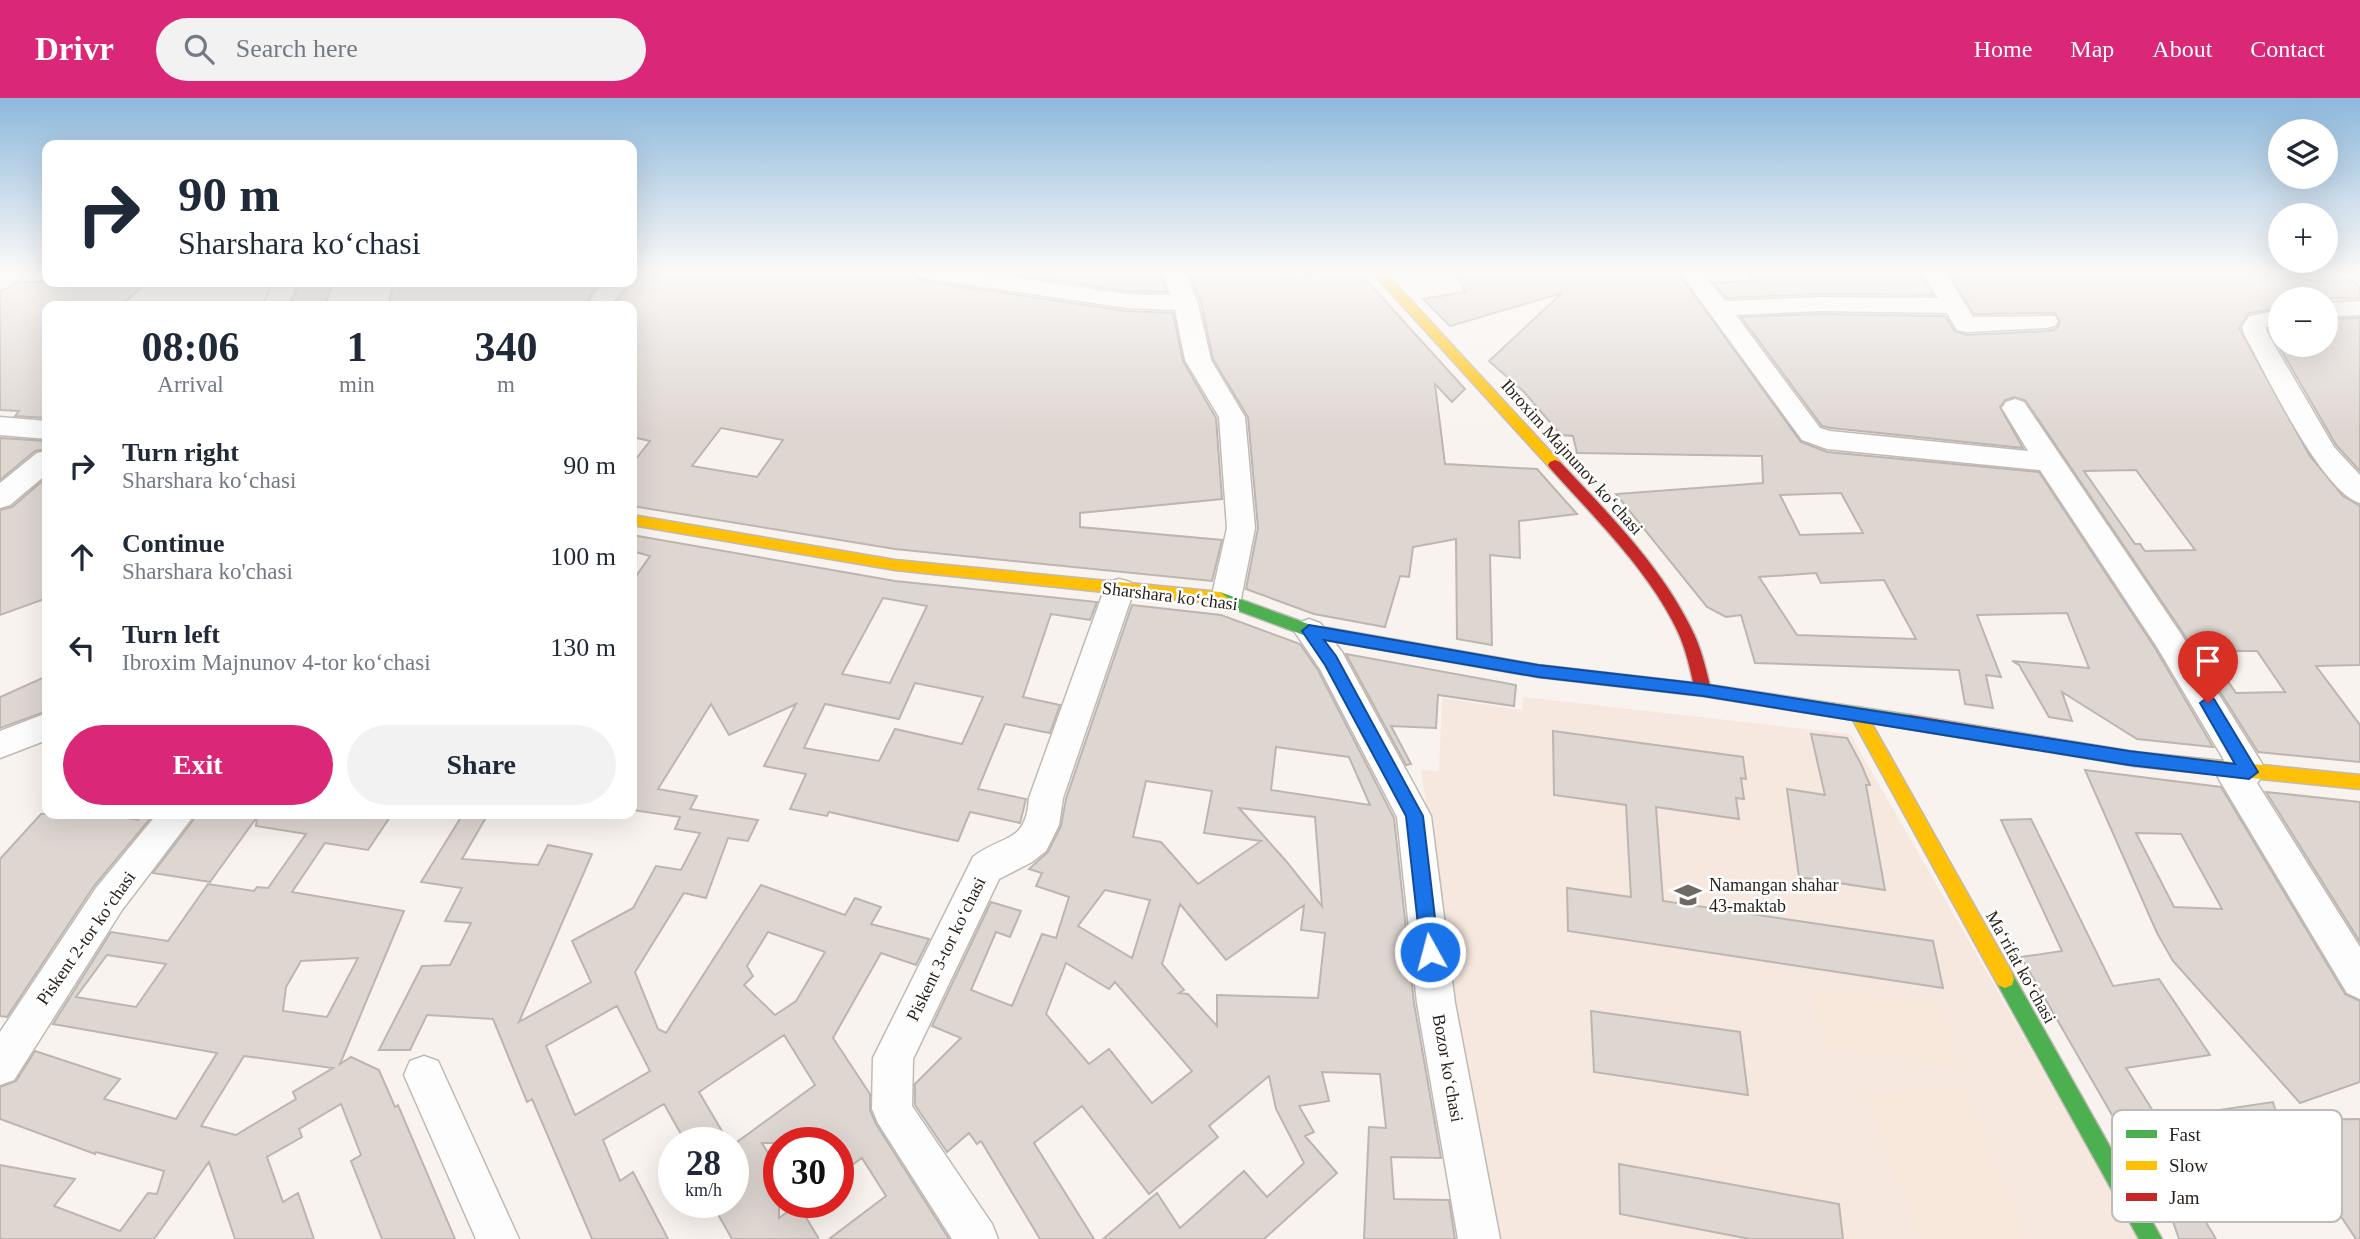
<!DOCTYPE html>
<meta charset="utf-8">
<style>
:root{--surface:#fff;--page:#f2f2f3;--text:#1f2937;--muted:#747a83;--accent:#db2777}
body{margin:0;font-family:Georgia,serif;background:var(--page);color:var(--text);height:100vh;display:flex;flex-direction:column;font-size:26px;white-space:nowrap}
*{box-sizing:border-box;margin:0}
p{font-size:23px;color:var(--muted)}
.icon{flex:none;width:38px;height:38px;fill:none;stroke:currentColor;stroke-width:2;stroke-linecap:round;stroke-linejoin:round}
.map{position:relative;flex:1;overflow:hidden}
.drawer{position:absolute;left:42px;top:203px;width:595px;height:518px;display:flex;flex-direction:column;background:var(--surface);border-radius:14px;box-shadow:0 7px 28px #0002}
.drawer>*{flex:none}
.guide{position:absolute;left:42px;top:42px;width:595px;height:147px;border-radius:14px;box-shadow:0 7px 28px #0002;background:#fff;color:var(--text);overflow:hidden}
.tools{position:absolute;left:2268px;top:21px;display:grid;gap:14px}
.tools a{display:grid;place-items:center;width:70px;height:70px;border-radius:50%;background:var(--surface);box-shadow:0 7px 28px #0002;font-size:35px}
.speed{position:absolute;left:658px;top:1029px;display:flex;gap:14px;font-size:35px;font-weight:700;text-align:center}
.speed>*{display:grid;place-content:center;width:91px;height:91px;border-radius:50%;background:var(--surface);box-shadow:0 7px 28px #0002;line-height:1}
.speed small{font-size:18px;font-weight:400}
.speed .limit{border:10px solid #d22;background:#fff;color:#111}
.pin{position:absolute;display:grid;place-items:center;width:60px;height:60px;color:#fff;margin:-72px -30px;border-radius:50% 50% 50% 0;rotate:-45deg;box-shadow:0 0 7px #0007}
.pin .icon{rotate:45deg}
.me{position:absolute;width:77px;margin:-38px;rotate:353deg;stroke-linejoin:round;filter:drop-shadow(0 0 5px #0008)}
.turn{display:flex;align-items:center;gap:24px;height:147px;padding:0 21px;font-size:32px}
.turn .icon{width:91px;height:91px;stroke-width:2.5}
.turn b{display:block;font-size:49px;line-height:60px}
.eta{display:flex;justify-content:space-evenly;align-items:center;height:119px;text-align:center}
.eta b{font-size:42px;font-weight:600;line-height:49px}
.button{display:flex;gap:14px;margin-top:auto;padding:14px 21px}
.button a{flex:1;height:80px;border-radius:42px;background:var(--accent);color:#fff;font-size:28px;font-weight:600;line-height:80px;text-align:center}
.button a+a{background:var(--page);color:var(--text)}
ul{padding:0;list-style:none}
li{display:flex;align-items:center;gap:21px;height:91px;padding:0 21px}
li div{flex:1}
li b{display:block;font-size:26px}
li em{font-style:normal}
header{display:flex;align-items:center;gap:42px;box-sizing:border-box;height:98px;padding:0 35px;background:var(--accent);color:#fff}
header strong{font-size:33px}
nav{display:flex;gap:38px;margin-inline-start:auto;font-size:24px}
.search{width:490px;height:63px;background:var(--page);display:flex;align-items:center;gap:18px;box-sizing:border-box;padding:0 24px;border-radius:38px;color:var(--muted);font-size:26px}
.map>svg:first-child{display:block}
</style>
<header>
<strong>Drivr</strong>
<div class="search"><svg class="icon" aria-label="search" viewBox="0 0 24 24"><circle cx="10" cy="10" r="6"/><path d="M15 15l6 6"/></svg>Search here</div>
<nav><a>Home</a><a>Map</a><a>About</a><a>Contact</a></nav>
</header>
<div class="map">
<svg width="2360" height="1141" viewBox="0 0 2360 1141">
<rect width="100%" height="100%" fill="#f9f3ef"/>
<path fill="#f6e8df" d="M1523,599L1850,636L2140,1141H1494L1479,1079L1421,672L1439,673L1442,600L1522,612Z"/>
<path fill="#f8e7db" d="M1815,891L1944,908L1958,968L1825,949Z
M1965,992L2028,1141H1920L1866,995Z"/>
<path fill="#ded6d1" stroke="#bcb5b0" stroke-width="2" fill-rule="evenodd" d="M632,173H908L922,183L1127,213L1173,215L1183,263L1216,320L1222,401L1080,415V429L1222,442L1212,483L895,451L632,408V366L650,343L632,339V208H613L632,184ZM721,330L783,342L757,379L692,368Z
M995,173H1159L1167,194L1127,193Z
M1188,173H1286L1288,179L1328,173H1358L1465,291L1452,304L1435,286L1445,366L1537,371L1577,416L1519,423L1520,460L1490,457L1492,547L1457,541L1456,441L1413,449L1409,479L1400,478L1385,529L1314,516L1246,491L1258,430L1248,319L1213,261L1201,204Z
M1455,173H1677L1801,344L1827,354L2039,374L2155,550L2213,649L2137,641L2062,594L2072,623L2049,619L2019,567L2012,563L2089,570L2067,515L1977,517L2001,579L1986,577L1993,610L1965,606L1959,572L1755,565L1741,517L1726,519L1707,509L1616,396L1763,385L1762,358L1577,355L1573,338L1561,337L1524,294L1489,263L1562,195L1450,228L1423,201L1465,194ZM1841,395L1863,435L1800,437L1780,397ZM1816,475L1821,485L1884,482L1916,541L1797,537L1759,479Z
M1749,173H1919L1933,197L1820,196L1726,200L1714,185L1753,183Z
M1948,173H2298L2308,183L2352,182L2360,189V200L2280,201V210L2249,215L2239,230L2310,358L2343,398L2360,408V567L2316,568L2360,627V664L2258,654L2181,532L2025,302L2014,299L2005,302L2000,309L2023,350L1831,330L1822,328L1741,219L1820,216L1945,218L1955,233L1966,237L2046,233L2056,231L2060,224L2055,215L1974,216ZM2136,372L2195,452L2145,453L2140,446H2135L2084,373ZM2207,553H2257L2285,594L2236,595Z
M19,184H147L121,208H47V320L15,318L19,313L0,312V193Z
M301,184H333L325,208H290Z
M394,184L450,187V184H601L583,208H388Z
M2360,220V373L2336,347L2269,231L2280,229V247H2326V221Z
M0,340L47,343V351L35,353L0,382Z
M47,379V500L0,517V412L12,409Z
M632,437L895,483L1097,504L1090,522L1051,516L1023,599L1060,607L1050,635L1005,626L978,691L1026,701L1020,725L970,714L958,743L829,714L827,718L790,711L806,676L764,668L796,606L729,637L711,606L658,691L697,698L690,711L758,722L748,743L728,740L706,800L684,795L635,874L658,931L666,935L761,787L845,817L855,800L881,809L871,826L929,841L916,867L881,855L833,940L870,996V1012L876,1026L949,1141H829L886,1098L862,1060L838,1077V1045H762L779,1073V1120L798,1106L819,1141H732L711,1104H733V1047L815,987L784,937L699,994L729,1045H686L664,1006L603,1042L620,1083L633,1074L668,1141H592L532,1001L527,1004L493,921L427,917L410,952H379L422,868L450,867L471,825L445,823L462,790L421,784L463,716H488L462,761L538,767L548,747L592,756L519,924L591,884L572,843L633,810L656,768L681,772L700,735L675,731L680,719L632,712V484L650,458L632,453ZM883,500L927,508L890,585L842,576ZM915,585L983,599L962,646L895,631L879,663L804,650L825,606L899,621ZM768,834L825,854L796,903L775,917L744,887L753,878L747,868ZM617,908L650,973L575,1017L546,948Z
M1132,507L1221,517L1300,546L1318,572L1394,720L1414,905L1441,1060L1391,1059L1394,1101L1449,1102L1455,1141H1364L1369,1029L1386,1030L1380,976L1322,974L1329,1003L1299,1008L1314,1034L1305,1038L1337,1075L1264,1141H1103L1157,1095L1180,1130L1244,1073L1267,1099L1304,1065L1276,1011L1269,978L1209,1028L1218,1039L1149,1096L1082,1008L1034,1045L1094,1141H1040L981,1043L977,1046L969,1035L947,1054L915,1007V986L961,940L932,928L991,804L1021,813L1010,839L996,834L971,892L1012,908L1042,836L1056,840L1069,799L1036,788L1042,775L1029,771L1048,754L1061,728L1066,701ZM1276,649L1349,659L1370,707L1271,692ZM1146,683L1212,693L1204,735L1261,743L1198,786L1161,744L1133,739ZM1239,710L1315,719L1322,808L1286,763ZM1105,792L1150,802L1132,860L1078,828ZM1180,806L1226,862L1304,807L1301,832L1325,835L1318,900L1217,897V928L1188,896L1179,895L1184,892L1162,866ZM1066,865L1109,891L1115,884L1192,973L1152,1005L1109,951L1089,966L1046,916Z
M1346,556L1516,587L1514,608L1438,597L1436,630L1391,628L1411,666L1406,667Z
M47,578V613L0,630V599Z
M1553,633L1743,659L1746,681L1741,680L1744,701L1736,700L1739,721L1656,709L1663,803L1933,843L1943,890L1568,833L1567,790L1631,799L1626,707L1554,697Z
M1811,636L1847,640L1861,666L1870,687H1866L1885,792L1799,779L1787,691L1825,697Z
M2085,672L2221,689L2345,896L2360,903V984L2300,1005L2173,863L2157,835ZM2136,735L2181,736L2222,811L2174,809Z
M2266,694L2360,704V844Z
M41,716H106L138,722L143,716H154L94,788L7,919L0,918V761Z
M198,716H392L368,752L325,745L292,794L404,813L340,966L351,959L379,972L395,1009L398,1007L455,1141H382L351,1063L361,1057L341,1006L299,1031L302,1039L267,1059L283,1104L298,1095L314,1141H235L209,1064L154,1141H0V1067L75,1081L54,1108L120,1133L148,1095L157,1096L164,1073L96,1054L95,1056L0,1021V989L16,983L35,953L120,981L104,1001L176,1021L217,955L53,926L111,834L168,843L208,786L254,793L257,789L268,790L306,736L256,728L257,719L210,784L153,775ZM107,857L166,866L136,909L76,899ZM358,860L327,919L283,913L286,889L301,863ZM244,958L333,970L293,994L296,1001L236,1037L201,1028Z
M2031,721L2113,888L2159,881L2210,957L2126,970L2158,1021L2273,1004L2276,1014L2253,1022L2360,1021V1141H2356L2326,1096L2317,1097L2298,1069L2183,1086L2216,1141H2179L2172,1121L2021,859L2062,853L2001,722Z
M1591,913L1740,934L1748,997L1594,974Z
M1619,1066L1839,1106L1843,1141H1750L1620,1116Z"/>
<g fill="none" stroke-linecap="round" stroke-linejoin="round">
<g stroke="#c0b9b4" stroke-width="3">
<path id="street" d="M28,173L8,189L0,191V173Z
M911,173H974L1127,196L1171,197L1161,173H1185L1198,205L1211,262L1245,319L1255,430L1241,501L1237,509L1226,512L1215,509L1211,501L1227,430L1219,319L1185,262L1175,212L1127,210L922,180Z
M1679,173H1702L1725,203L1820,199L1938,200L1921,173H1945L1973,219L2055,218L2058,223L2055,228L2046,230L1966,234L1957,232L1947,215L1820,213L1736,217L1820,330L1830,333L2028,353L2002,310L2006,304L2015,301L2024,304L2179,533L2261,664L2266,674L2257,685L2360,849V901L2347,895L2220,683L2215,673L2224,662L2157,549L2040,372L1827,351L1802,342Z
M274,184H298L287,208H263Z
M604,184H628L610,208H586Z
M2360,203V217L2326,219V205Z
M2280,212V226L2266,229L2268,236L2334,349L2360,377V405C2321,394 2265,273 2244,236L2242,229L2249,218Z
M0,319L47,323V341L0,337Z
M47,353V376L10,407L0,410V385L37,355Z
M1119,481L1130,484L1134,492L1063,700L1059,727L1046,753L1032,764L999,781L913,961L912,1008L992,1126L998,1141H952L878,1025L872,1011L873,960L973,759C1002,736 1026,747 1029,700L1104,492L1108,484Z
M1309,521L1320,525L1342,554L1431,718L1455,905L1500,1141H1458L1417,905L1397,719L1320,571L1294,533L1298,525Z
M47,615V642L0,660V633Z
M157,716H195L122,812L14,982L0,987V934L96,790Z
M424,958L438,963L519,1141H476L404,977L410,963Z"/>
</g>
<g stroke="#c0b9b4" stroke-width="3">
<path id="fast" d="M1220,494L1311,527L1538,567L1703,586L1910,617L1916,619L1918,624L1916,629L1910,631L1703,598L1538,579L1309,539L1215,504L1212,500Z
M2005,872L2012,875L2162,1141H2139L1998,887L1996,881L1998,875Z"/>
</g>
<g stroke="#c0b9b4" stroke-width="3">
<path id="slow" d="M1371,173H1384L1560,364L1562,367L1560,370H1550Z
M632,417L895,462L1220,494L1228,500L1220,506L895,472L632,427Z
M1857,609L1863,610L2012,875L2014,881L2012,887L2005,890L1998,887L1849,615L1851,610Z
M2135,654L2360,677V691L2135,668L2129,666L2127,661L2129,656Z"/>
</g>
<g stroke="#c0b9b4" stroke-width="3">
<path id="jam" d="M1555,362L1560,364C1607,414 1660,467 1691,530C1701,549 1706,571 1711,592L1709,596H1697L1695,592C1690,571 1686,550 1676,530C1648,472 1593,418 1550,370L1548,367L1550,364Z
M1910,617L2135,654L2141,656L2143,661L2141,666L2135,668L1910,631L1904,629L1902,624L1904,619Z"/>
</g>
<use href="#street" fill="#fefdfd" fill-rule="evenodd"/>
<use href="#fast" fill="#4caf50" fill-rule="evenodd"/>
<use href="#slow" fill="#ffc107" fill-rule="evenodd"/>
<use href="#jam" fill="#c62828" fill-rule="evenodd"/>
</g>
<linearGradient id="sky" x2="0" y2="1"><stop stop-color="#8db8dc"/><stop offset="0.52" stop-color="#fcfaf8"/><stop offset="1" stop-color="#fcfaf8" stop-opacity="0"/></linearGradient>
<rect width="2360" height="333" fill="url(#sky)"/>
<path fill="#1a73e8" stroke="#114b97" stroke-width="2" d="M1309,527L1538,567L1703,586L2129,653L2235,666L2200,605L2208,599L2214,601L2258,674L2249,681L2129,667L1703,598L1538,579L1324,542L1336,558L1423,718L1439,854L1437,860L1430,863L1423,860L1421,854L1406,718L1325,567L1302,533Z"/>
<defs>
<g id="school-bare" transform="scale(2.1)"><path d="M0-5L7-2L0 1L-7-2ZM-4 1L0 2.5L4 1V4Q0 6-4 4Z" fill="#706963" stroke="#fff" stroke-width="2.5" paint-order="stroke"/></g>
</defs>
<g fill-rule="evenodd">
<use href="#school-bare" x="1688" y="797"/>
</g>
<g text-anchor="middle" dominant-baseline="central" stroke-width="5" stroke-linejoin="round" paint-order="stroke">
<g font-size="18" fill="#271e17" stroke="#fff">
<text transform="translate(1572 359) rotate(48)">Ibroxim Majnunov koʻchasi</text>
<text transform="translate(1170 498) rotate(7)">Sharshara koʻchasi</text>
<text transform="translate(86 840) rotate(-55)">Piskent 2-tor koʻchasi</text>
<text transform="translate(946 851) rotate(-64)">Piskent 3-tor koʻchasi</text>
<text transform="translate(2021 869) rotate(61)">Maʻrifat koʻchasi</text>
<text transform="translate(1448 970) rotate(80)">Bozor koʻchasi</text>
</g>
<g font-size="18" fill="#271e17" stroke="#fff" text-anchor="start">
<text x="1709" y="787">Namangan shahar<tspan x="1709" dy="21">43-maktab</tspan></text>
</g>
</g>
<rect x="2112" y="1012" width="230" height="112" rx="10" fill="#fff" stroke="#bebcb9" stroke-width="2"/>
<rect x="2126" y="1032" width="31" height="8" fill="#4caf50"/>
<rect x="2126" y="1063" width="31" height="9" fill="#ffc107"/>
<rect x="2126" y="1095" width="31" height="8" fill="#c62828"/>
<g font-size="19" fill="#271e17">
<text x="2169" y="1043">Fast</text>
<text x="2169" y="1074">Slow</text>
<text x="2169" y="1106">Jam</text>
</g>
</svg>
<div class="tools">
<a><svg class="icon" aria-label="layers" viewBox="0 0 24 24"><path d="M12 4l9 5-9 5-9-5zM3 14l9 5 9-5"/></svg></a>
<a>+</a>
<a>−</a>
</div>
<div class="speed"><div>28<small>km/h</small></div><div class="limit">30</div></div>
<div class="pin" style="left:2208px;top:605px;background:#d93025"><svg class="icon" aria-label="arrive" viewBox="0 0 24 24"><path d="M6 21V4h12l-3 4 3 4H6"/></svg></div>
<svg class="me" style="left:1430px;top:854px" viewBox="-20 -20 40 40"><circle r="17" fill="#1a73e8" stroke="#fff" stroke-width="3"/><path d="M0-11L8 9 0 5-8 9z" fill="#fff"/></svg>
<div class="guide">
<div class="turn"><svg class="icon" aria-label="right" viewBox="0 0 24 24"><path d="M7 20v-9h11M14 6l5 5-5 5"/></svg><div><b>90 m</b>Sharshara koʻchasi</div></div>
</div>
<section class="drawer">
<div class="eta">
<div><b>08:06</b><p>Arrival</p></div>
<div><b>1</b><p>min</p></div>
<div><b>340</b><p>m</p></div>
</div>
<ul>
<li><svg class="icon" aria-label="right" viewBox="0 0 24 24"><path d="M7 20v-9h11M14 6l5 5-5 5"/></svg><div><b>Turn right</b><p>Sharshara koʻchasi</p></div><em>90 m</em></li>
<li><svg class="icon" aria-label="ahead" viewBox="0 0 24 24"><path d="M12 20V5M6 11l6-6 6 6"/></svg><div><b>Continue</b><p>Sharshara ko'chasi</p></div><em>100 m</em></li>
<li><svg class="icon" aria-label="left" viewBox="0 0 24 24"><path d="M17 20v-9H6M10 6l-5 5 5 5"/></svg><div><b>Turn left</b><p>Ibroxim Majnunov 4-tor koʻchasi</p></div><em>130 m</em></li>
</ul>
<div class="button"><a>Exit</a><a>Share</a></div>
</section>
</div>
